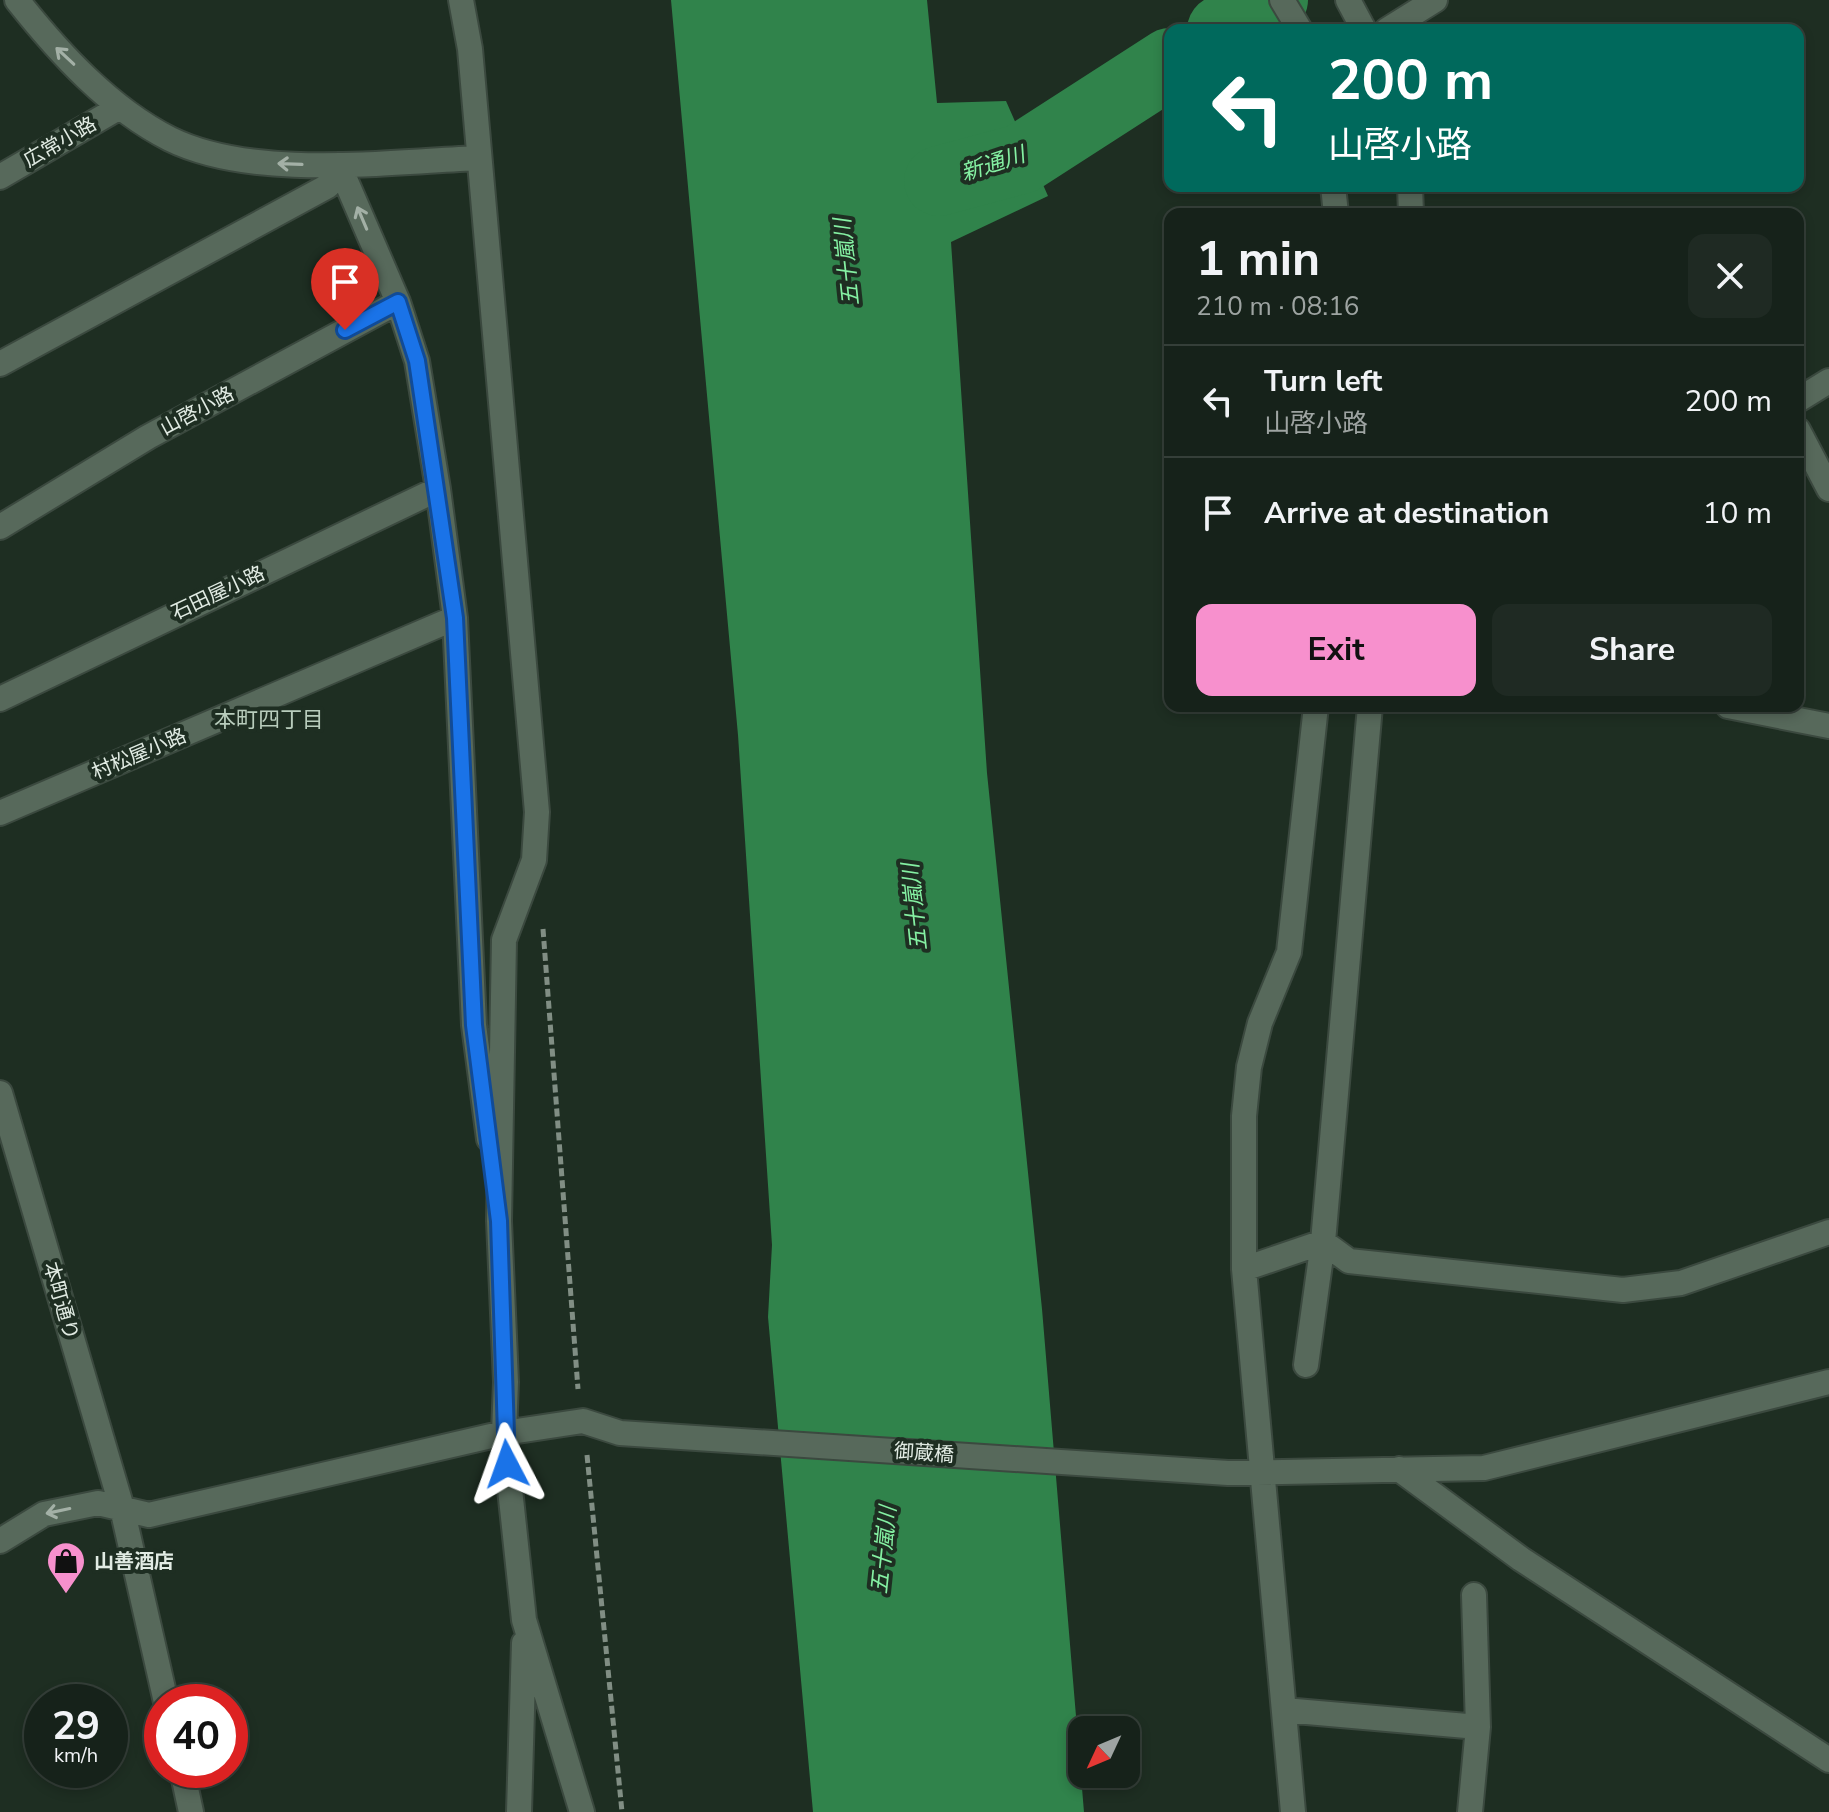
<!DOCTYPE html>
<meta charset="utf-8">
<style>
:root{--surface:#16221a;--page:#1f2a23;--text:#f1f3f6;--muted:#9ea4a2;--line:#353f39;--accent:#f790cd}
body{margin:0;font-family:"Nunito Sans","Noto Sans JP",sans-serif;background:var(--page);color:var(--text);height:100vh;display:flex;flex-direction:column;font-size:30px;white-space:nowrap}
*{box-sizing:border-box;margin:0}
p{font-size:26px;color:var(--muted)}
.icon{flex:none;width:44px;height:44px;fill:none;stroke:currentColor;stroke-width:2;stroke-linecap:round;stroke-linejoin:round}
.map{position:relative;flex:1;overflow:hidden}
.sheet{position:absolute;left:1164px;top:208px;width:640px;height:504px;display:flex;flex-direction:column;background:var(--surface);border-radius:16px;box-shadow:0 4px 12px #0003,0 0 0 2px var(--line)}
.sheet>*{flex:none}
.hud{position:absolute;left:1164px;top:24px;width:640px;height:168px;border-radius:16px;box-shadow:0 4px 12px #0003,0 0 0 2px var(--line);background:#00695c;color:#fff;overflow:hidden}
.needle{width:52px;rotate:226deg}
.buttons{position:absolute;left:1068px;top:1716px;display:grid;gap:16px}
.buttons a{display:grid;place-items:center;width:72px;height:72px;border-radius:16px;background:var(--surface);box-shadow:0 4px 12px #0003,0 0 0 2px var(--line);font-size:40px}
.speed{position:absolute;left:24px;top:1684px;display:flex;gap:16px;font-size:40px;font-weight:700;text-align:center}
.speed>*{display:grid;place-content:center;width:104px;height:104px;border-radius:50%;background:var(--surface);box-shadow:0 4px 12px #0003,0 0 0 2px var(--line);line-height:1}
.speed small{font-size:20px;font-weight:400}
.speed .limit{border:12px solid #d22;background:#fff;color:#111}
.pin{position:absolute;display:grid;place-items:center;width:68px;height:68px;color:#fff;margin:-82px -34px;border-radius:50% 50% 50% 0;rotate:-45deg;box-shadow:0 0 8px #0007}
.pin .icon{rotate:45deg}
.me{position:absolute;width:88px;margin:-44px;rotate:356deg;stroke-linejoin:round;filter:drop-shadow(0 0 6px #0008)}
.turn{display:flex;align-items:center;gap:28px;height:168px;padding:0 32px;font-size:36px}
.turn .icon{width:104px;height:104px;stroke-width:2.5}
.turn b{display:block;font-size:56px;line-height:68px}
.round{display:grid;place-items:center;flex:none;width:84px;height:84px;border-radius:16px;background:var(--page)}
.head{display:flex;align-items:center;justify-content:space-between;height:136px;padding:0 32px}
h1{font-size:48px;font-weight:700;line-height:60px}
.primary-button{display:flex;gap:16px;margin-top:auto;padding:16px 32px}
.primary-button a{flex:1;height:92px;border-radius:16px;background:var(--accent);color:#111;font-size:32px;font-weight:700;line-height:92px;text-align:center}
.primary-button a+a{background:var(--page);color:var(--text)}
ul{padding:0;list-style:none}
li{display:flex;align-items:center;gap:24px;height:112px;padding:0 32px;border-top:2px solid var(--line)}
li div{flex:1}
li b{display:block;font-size:30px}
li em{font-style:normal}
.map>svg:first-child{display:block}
</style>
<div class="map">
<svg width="1829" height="1812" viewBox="0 0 1829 1812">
<rect width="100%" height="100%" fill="#1e2e22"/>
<path fill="#30834b" d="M671,0H927L937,103L1006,101L1048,196L951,242L987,773L1042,1309L1084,1812H813L768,1317L772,1245L738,735Z"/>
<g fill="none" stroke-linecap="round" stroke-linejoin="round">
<path stroke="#30834b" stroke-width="70" d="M1222,30L1273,0
M939,181L1021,159L1170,63"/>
<g stroke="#3b493f" stroke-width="28">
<path id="minor" d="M17,0C59,53 109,108 170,139C253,180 388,162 479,158
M461,0L470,49L537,812L534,860L504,940L499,1221L506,1382L504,1433L524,1620L582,1812
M1282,0L1300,30
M1348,0L1364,30
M1387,30L1435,0
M339,165L398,302L417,361L438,489L455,618L474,1025L489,1139
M0,177L120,107
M1333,186L1336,214
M1410,186L1411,214
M0,364L328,186L339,165
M1798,400L1829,381
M1798,430L1829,489
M0,527L148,437L398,302
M0,699L438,489
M1728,706L1829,726
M0,813L455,618
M0,1093L122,1508L166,1702
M1244,1269L1323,1242L1349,1261L1623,1290L1681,1283L1829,1232
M1306,1365L1323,1242L1370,706
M1399,1469L1521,1559L1829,1760
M0,1541L44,1514L98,1503L149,1515L504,1433L583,1421L620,1433L1228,1473L1484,1468L1829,1382
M1284,1710L1478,1727
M182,1770L191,1812
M519,1812L524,1643
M1293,1812L1244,1269V1116L1249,1067L1260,1023L1289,952L1316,706
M1470,1812L1478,1727L1474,1595"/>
</g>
<path stroke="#818e84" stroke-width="5" stroke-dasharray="8 4" stroke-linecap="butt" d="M543,929L578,1389
M587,1455L622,1812"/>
<use href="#minor" stroke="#57695b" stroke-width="24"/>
</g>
<defs><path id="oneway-shaft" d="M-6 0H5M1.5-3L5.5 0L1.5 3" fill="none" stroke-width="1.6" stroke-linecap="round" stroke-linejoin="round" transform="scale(2)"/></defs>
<g stroke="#a3b0a6">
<use href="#oneway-shaft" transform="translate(65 56) rotate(-137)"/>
<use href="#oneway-shaft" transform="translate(290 164) rotate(-178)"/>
<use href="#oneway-shaft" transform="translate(362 218) rotate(-113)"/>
<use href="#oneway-shaft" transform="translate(58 1511) rotate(168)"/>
</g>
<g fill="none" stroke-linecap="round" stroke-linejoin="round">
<g stroke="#114b97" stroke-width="20">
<path id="route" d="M345,330L398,302L417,361L455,618L474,1025L499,1221L507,1464"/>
</g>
<use href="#route" stroke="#1a73e8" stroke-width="14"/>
</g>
<defs>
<g id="shop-pin" transform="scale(2)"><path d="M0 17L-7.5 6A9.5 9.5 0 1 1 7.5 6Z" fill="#f790cd" stroke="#1e2e22"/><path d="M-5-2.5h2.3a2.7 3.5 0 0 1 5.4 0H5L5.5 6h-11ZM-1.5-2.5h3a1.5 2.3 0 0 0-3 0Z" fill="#111"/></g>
</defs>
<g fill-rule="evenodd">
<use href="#shop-pin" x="66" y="1561"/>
</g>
<g text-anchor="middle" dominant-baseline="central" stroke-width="8" stroke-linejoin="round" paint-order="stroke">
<g font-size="20" fill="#e1ebe3" stroke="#1e2e22">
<text transform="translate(60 142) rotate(-30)">広常小路</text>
<text transform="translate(197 411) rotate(-28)">山啓小路</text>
<text transform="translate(218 593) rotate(-25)">石田屋小路</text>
<text transform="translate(139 754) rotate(-23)">村松屋小路</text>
<text transform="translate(61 1301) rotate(74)">本町通り</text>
<text transform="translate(924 1453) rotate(4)">御蔵橋</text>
</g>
<g font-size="20" font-weight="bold" fill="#e1ebe3" stroke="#1e2e22" text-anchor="start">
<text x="94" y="1561">山善酒店</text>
</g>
<g font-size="22" font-style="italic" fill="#85f1a3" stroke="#1e2e22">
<text transform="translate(993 164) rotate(-18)">新通川</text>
<text transform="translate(847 262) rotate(-96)">五十嵐川</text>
<text transform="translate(915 907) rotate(-96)">五十嵐川</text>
<text transform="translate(884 1550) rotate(-84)">五十嵐川</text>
</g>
<g font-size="22" fill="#b8ccbc" stroke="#1e2e22">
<text x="269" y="720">本町四丁目</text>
</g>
</g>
</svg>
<div class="buttons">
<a><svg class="needle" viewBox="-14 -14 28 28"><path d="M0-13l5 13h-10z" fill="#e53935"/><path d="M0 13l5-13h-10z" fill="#9ea4a2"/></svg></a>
</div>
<div class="speed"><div>29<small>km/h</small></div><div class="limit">40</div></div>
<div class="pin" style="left:345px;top:330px;background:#d93025"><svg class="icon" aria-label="arrive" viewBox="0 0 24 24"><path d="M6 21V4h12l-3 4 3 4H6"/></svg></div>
<svg class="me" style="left:507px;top:1464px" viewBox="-20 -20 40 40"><path d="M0-17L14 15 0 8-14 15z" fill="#1a73e8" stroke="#fff" stroke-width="4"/></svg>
<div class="hud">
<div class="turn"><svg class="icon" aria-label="left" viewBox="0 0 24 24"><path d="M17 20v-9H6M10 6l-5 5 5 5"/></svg><div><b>200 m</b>山啓小路</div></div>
</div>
<section class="sheet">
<div class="head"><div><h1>1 min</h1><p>210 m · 08:16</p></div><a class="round"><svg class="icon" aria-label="close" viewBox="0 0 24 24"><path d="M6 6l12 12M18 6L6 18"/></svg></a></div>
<ul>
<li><svg class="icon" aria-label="left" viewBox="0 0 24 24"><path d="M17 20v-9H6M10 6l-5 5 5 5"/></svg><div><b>Turn left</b><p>山啓小路</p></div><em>200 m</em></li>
<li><svg class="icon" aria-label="arrive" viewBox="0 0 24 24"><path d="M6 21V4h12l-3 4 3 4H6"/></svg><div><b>Arrive at destination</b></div><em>10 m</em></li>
</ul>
<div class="primary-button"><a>Exit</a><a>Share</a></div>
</section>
</div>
